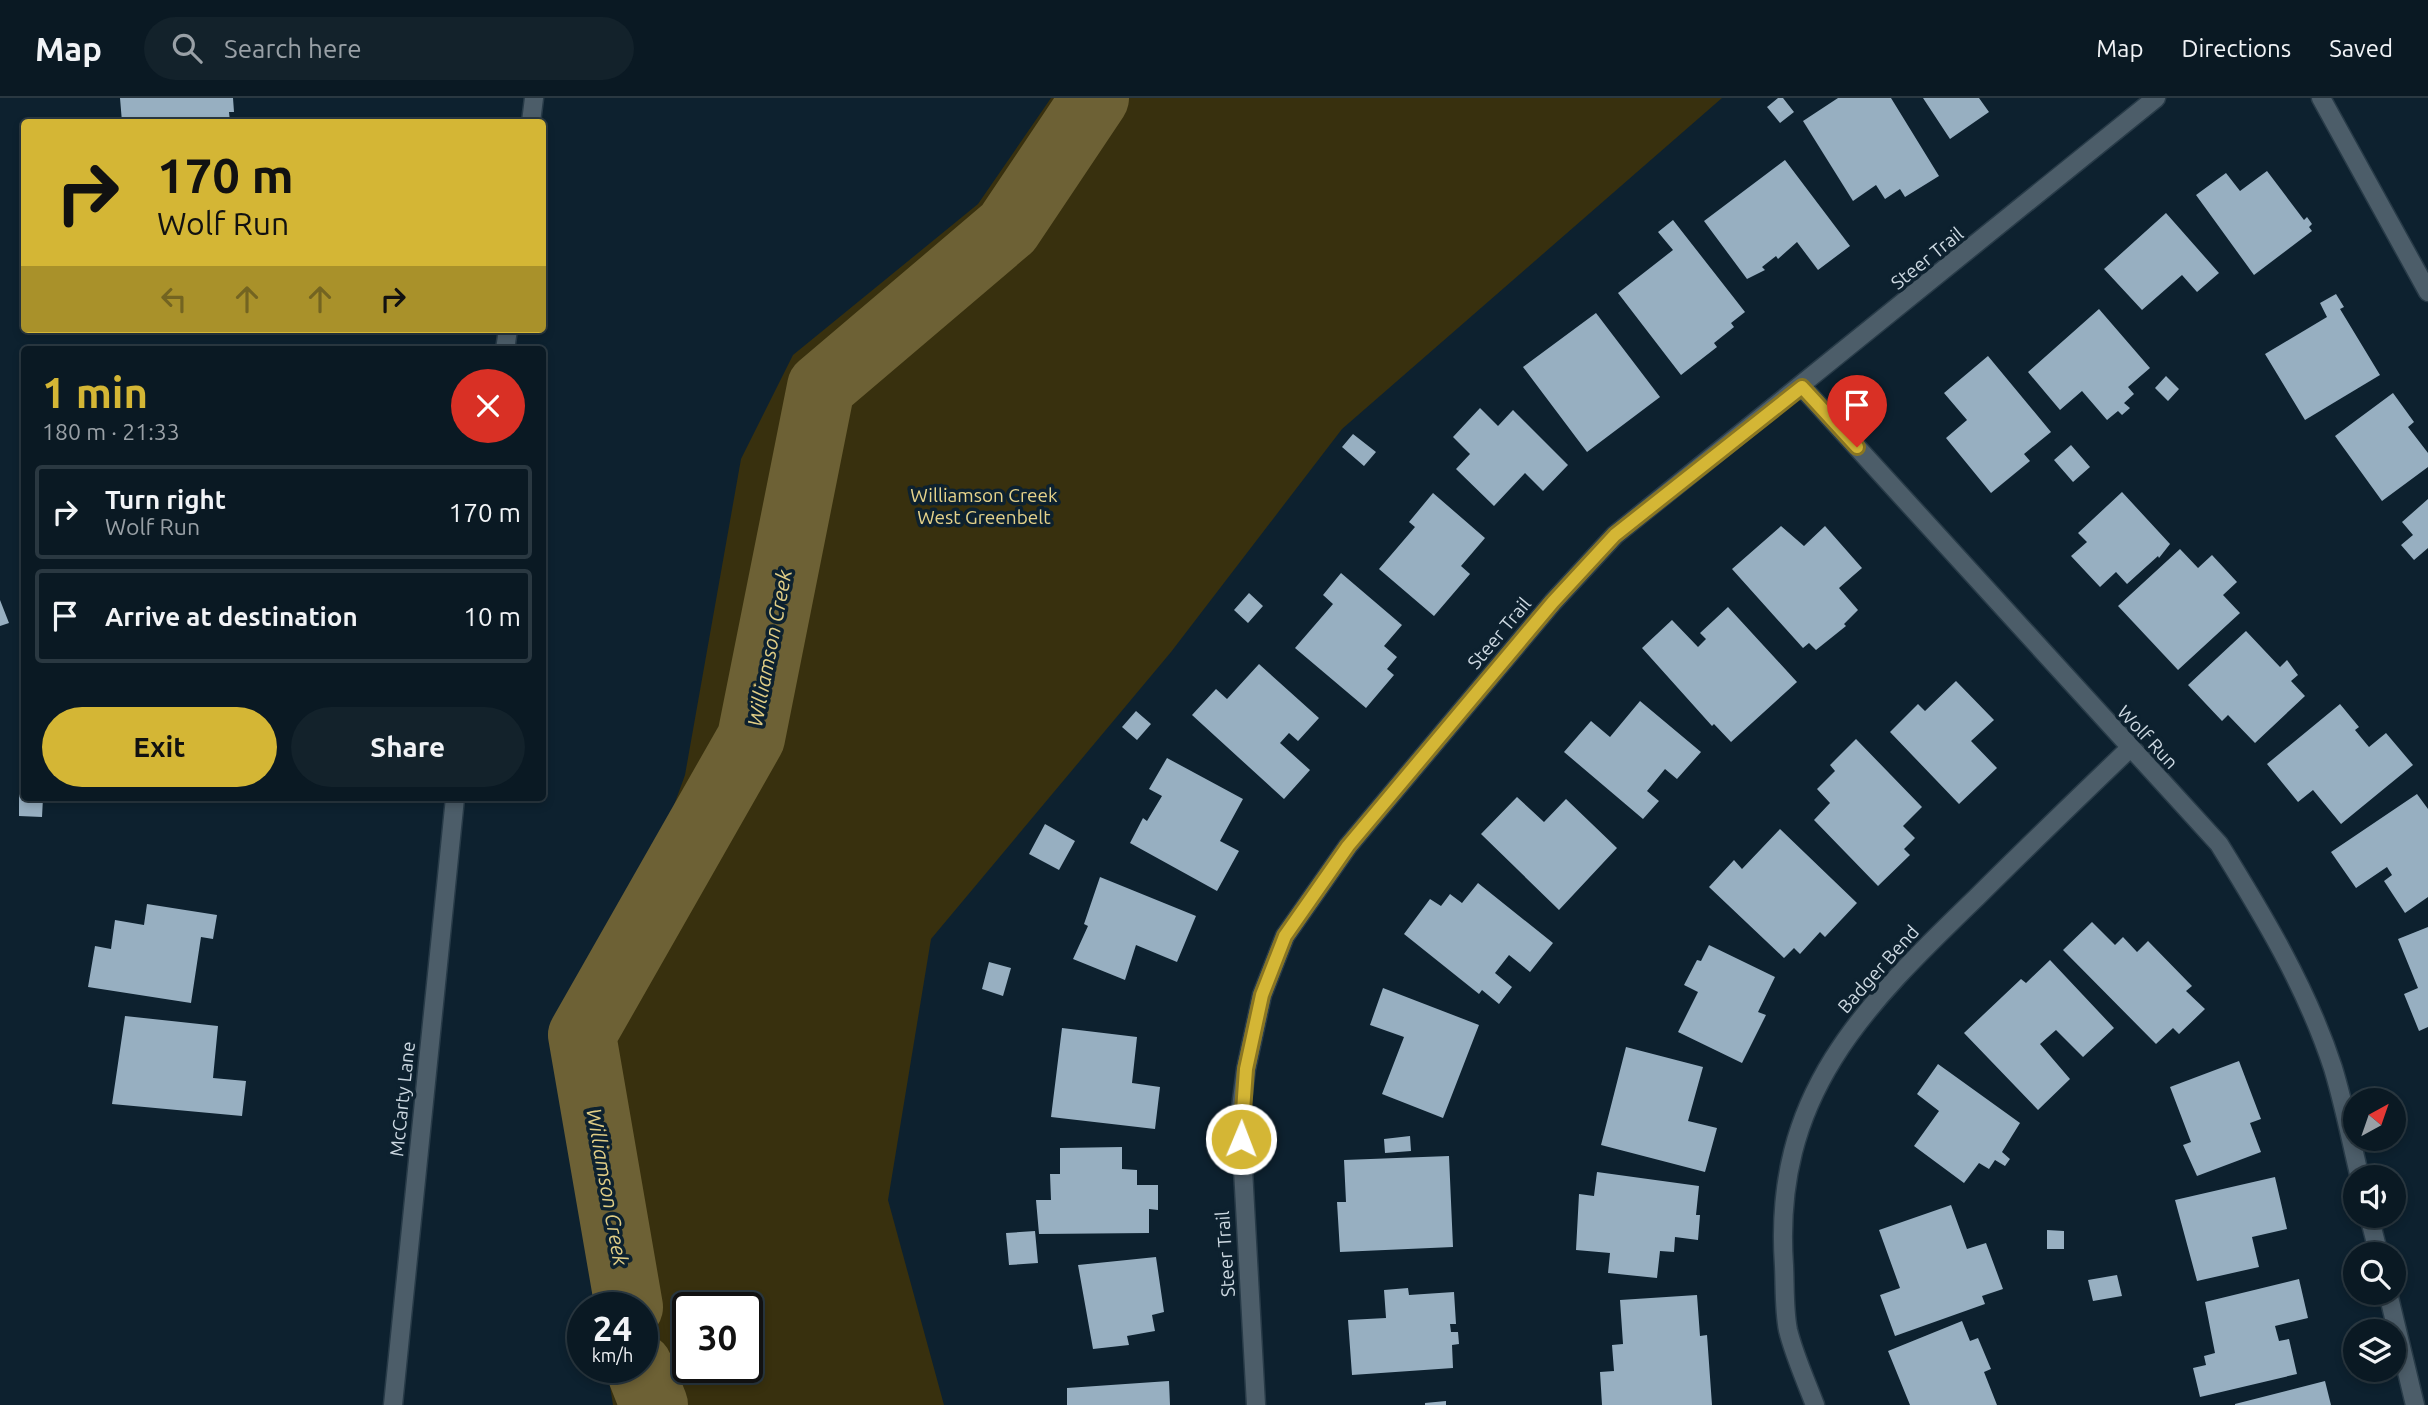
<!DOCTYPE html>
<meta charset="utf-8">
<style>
:root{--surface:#0a1923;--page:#13222b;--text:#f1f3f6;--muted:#99a0a6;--line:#2a3841;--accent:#d4b635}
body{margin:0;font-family:Ubuntu,sans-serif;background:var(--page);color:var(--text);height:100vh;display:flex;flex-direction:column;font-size:26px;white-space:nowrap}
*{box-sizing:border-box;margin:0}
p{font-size:23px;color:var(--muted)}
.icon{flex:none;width:38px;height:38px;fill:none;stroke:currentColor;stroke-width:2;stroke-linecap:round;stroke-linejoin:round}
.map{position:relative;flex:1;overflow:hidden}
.details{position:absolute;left:21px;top:248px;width:525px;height:455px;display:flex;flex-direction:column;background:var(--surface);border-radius:7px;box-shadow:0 4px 10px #0003,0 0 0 2px var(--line)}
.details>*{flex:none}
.guide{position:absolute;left:21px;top:21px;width:525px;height:214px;border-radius:7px;box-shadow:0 4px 10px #0003,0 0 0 2px var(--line);background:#d4b635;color:#111;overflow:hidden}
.needle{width:46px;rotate:40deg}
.fabs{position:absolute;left:2343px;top:990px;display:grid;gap:14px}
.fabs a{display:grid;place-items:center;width:63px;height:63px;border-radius:50%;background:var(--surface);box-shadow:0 4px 10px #0003,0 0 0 2px var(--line);font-size:35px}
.speed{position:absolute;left:567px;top:1194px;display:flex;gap:14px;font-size:35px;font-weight:700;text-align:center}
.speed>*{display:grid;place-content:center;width:91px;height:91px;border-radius:50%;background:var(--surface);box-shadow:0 4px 10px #0003,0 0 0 2px var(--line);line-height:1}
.speed small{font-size:18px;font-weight:400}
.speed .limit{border:4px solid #111;border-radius:10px;background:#fff;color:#111}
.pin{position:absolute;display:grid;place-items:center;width:60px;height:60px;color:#fff;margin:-72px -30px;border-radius:50% 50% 50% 0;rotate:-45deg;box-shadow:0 0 7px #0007}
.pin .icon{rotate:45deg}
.me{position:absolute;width:77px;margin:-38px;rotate:1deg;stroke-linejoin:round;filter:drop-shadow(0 0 5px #0008)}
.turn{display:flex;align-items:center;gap:24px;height:147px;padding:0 21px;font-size:32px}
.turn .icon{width:91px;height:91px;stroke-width:2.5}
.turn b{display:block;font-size:49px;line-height:60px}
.lanes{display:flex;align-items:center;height:66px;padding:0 21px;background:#0003;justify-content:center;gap:35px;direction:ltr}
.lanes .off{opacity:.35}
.round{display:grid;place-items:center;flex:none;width:74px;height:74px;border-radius:37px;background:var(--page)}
.overview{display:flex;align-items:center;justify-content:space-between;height:119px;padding:0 21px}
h1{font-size:42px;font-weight:700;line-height:52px;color:var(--accent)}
.primary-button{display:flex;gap:14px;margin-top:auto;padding:14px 21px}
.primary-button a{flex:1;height:80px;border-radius:42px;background:var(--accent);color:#111;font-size:28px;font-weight:700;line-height:80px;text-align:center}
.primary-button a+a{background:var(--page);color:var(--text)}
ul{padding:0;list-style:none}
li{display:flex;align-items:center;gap:21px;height:94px;margin:0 14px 10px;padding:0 7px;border:4px solid var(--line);border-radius:7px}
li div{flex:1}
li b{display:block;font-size:26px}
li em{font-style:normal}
header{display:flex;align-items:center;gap:42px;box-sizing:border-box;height:98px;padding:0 35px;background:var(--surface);border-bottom:2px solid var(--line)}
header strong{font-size:33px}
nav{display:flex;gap:38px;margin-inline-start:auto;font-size:24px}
.search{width:490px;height:63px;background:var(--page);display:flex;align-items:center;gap:18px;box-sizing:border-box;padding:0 24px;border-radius:38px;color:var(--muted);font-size:26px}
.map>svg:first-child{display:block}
</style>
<header>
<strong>Map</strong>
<div class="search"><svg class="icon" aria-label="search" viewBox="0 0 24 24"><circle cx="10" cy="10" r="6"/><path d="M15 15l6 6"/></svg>Search here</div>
<nav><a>Map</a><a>Directions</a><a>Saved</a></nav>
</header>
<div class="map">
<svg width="2428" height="1307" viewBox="0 0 2428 1307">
<rect width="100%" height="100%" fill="#0d212f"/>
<path fill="#38300e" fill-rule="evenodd" d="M1051,0H1722L1342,331L1171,554L931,841L888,1102L944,1307H613L607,1269H642V1209H599L587,1130L590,938L685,677L741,361L793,257L978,106ZM747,1209V1269H688V1209Z"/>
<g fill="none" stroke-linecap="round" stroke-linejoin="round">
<path stroke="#6d6135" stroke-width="68" d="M629,1209L582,937L751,640L821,289L1008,130L1095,0
M639,1269L654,1307"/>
</g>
<path fill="#97afc1" d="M120,0H233L234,14H229L230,24H122Z
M1778,0H1783L1794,14L1780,25L1767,9Z
M1838,0H1891L1939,78L1905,99L1900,91L1885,101L1876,87L1853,103L1803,23Z
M1923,0H1979L1989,14L1950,41Z
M1785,62L1850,148L1818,172L1797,144L1778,161L1776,158L1762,169L1765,172L1747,181L1704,123Z
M2267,73L2304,122L2307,119L2312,126L2309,129L2312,133L2254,177L2196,97L2226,75L2240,93Z
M2166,115L2219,175L2197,194L2182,177L2142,212L2104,171Z
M1673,122L1745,214L1731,225L1734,229L1714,245L1717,249L1681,277L1618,195L1673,152L1658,134Z
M2336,196L2344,209L2340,211L2380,277L2305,322L2265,256L2327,219L2320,205Z
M2099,211L2150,270L2128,289L2134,296L2124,305L2130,310L2122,317L2118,313L2107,322L2082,293L2060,312L2028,274Z
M1596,215L1660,299L1587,354L1523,269Z
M1988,258L2051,334L2024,356L2030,363L1991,395L1946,340L1967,322L1944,295Z
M2166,278L2179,291L2168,303L2155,290Z
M2393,295L2414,324L2408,329L2428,355V369L2382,403L2335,338Z
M1480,310L1498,328L1513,312L1568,367L1543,393L1525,375L1494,408L1456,371L1470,356L1453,339Z
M1353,336L1376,354L1364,368L1342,349Z
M2071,347L2090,369L2073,384L2054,362Z
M2122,394L2170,446L2159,460L2158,458L2127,486L2116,474L2100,489L2071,458L2087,444L2078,435Z
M1433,395L1485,440L1461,468L1470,476L1434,518L1379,471L1415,429L1409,424Z
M2428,401V450L2414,462L2401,447L2413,437L2402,424Z
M1781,428L1804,448L1825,428L1862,470L1839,490L1858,512L1844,526L1846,528L1816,552L1809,545L1803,550L1732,471Z
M2180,451L2198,470L2212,457L2237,484L2223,497L2240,515L2178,572L2118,508Z
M1341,475L1402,527L1384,548L1397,559L1387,571L1394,577L1366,610L1295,550L1333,506L1323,497Z
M1249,495L1263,508L1248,525L1234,512Z
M0,502L9,525L0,528Z
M1728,509L1797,584L1731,644L1714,626L1712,628L1642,550L1672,522L1698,549L1706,541L1700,535Z
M2246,533L2280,569L2287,562L2298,577L2291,583L2305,598L2255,645L2228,617L2222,623L2188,587Z
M1259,566L1319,620L1298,643L1289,635L1280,645L1310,672L1284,701L1192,617L1216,591L1227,601Z
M1956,583L1994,622L1971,643L1997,670L1959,706L1890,634L1918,606L1925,613Z
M1640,603L1701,654L1677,681L1665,671L1647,693L1659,703L1643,721L1564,654L1591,623L1610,639Z
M2340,606L2359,629L2355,632L2369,649L2386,635L2413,667L2341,726L2313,692L2298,704L2267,666Z
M1136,613L1151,626L1137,642L1122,629Z
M1856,641L1922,709L1903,728L1915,740L1904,751L1910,757L1878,788L1814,722L1830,705L1817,691L1835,673L1830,667Z
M1167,660L1243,701L1220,743L1239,753L1217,793L1130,745L1143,720L1147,723L1162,698L1149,691Z
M19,680H24V700H43L42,719L19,718Z
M2417,696L2428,711V799L2405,815L2384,783L2392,777L2387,769L2356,790L2331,754Z
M1517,699L1544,724L1566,701L1617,750L1559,812L1481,736Z
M1045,726L1075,743L1059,772L1029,756Z
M1780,731L1857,805L1825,839L1820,834L1800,856L1794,850L1784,860L1709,789L1734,762L1742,771Z
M1100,779L1196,818L1177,864L1136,847L1125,882L1073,861L1088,828L1084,826Z
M1478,785L1553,845L1530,874L1509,857L1495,875L1512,889L1499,906L1482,892L1479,896L1404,836L1430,801L1441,808L1450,796L1462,805Z
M147,806L217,817L213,841L201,839L191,905L88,889L95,848L111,851L115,822L144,827Z
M2092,824L2115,847L2123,839L2137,854L2148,843L2192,888L2186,893L2205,911L2179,936L2173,930L2156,946L2063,852Z
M2428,829V929L2419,933L2404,896L2418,890L2398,841Z
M1709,847L1775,879L1758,914L1766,917L1742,965L1678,934L1698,894L1684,887L1697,862L1701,863Z
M2050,862L2114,930L2083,959L2056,932L2040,946L2070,981L2038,1012L1964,935L2021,881L2026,885Z
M989,864L1011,870L1003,898L982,891Z
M1383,890L1479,927L1443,1020L1382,996L1404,939L1370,927Z
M125,918L218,928L213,980L246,983L242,1018L112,1006Z
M1062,930L1137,939L1132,985L1160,989L1155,1031L1051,1019Z
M1626,949L1703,969L1688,1023L1717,1030L1705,1074L1601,1047Z
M2239,963L2261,1021L2250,1025L2261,1054L2197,1078L2183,1047L2191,1044L2170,989Z
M1938,966L2020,1025L2002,1054L2010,1061L2005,1068L1995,1062L1989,1071L1979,1065L1964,1085L1914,1048L1939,1013L1917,996Z
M1410,1038L1411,1053L1385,1055L1384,1041Z
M1122,1049V1071L1137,1072V1087H1158V1112L1149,1111V1135L1039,1136L1036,1102H1051L1050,1076H1060V1050Z
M1449,1058L1453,1149L1340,1154L1337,1104H1346L1344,1062Z
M1597,1074L1699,1088L1696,1117H1700L1698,1142L1675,1139L1674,1154L1660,1153L1657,1180L1608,1175L1610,1155L1576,1152L1579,1096L1594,1098Z
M2275,1079L2287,1131L2252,1139L2259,1169L2197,1183L2175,1102Z
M1951,1107L1967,1151L1986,1145L2003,1191L1982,1198L1985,1206L1895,1238L1880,1197L1900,1190L1879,1132Z
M2047,1132L2064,1133V1151H2047Z
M1035,1133L1038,1165L1009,1167L1006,1135Z
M1156,1159L1164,1214L1152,1217L1155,1233L1127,1238L1129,1247L1093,1251L1078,1167Z
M2117,1177L2122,1198L2093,1203L2088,1182Z
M2299,1181L2308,1220L2275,1228L2279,1243L2289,1241L2297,1276L2200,1299L2193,1270L2206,1267L2204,1258L2215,1255L2205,1204Z
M1408,1190L1409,1197L1454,1194L1456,1226H1450L1451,1234H1458L1459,1246L1452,1247L1453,1270L1352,1277L1348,1222L1386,1220L1384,1192Z
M1697,1197L1700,1238L1707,1237L1712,1307H1602L1600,1274L1614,1273L1612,1247L1623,1246L1620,1202Z
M1962,1223L1970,1243L1978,1240L1991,1271L1984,1274L1997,1307H1910L1888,1253Z
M1169,1283L1170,1307H1067V1290Z
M2325,1283L2331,1307H2235V1306Z
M1446,1303V1307H1425V1305Z"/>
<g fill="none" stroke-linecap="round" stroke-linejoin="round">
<g stroke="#283b48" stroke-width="21">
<path id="minor" d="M2321,0L2428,194
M531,24L534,0
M505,252L508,231
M1802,289L2219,746C2263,817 2307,890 2333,970C2344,1006 2351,1043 2360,1080
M2369,1118L2379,1157
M2388,1195L2415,1307
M393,1307L455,700
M1256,1307L1240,1017L1246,971L1262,897L1285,838L1348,748L1553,504L1615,437L2156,0
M1815,1307C1806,1283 1794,1257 1788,1232C1784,1212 1785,1189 1784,1168C1772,997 1863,909 1977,799C2027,749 2078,700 2129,651"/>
</g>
<use href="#minor" stroke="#4c5d69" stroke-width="18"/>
</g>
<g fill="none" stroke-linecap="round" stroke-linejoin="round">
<g stroke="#8a7622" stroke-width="18">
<path id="route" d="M1241,1041L1246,971L1262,897L1285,838L1348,748L1553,504L1615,437L1802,289L1857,349"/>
</g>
<use href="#route" stroke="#d4b635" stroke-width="12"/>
</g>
<g text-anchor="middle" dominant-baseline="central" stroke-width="7" stroke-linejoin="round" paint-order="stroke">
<g font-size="19" fill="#ccd8e1" stroke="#0d212f">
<text transform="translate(1927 160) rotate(-39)">Steer Trail</text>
<text transform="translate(1499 535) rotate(-50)">Steer Trail</text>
<text transform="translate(2148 639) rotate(47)">Wolf Run</text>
<text transform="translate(1878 871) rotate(-48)">Badger Bend</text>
<text transform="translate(402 1001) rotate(-84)">McCarty Lane</text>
<text transform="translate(1225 1156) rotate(-94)">Steer Trail</text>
</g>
<g font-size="19" fill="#e5d28a" stroke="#0d212f">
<text x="984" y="397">Williamson Creek<tspan x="984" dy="22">West Greenbelt</tspan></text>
</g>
<g font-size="21" font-style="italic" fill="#e1ce86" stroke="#0d212f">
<text transform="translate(769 550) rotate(-79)">Williamson Creek</text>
<text transform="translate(608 1089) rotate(80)">Williamson Creek</text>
</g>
</g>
</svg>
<div class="fabs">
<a><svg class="needle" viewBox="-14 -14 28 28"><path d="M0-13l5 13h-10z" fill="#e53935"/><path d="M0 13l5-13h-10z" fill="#99a0a6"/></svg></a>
<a><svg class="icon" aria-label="sound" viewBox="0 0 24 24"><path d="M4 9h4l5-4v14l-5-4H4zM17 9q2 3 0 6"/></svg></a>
<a><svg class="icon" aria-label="search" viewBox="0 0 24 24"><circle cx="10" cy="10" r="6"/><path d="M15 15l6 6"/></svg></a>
<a><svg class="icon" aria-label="layers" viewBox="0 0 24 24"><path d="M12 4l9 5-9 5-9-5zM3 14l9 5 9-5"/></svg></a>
</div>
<div class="speed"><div>24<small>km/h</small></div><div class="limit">30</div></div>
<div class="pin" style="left:1857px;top:349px;background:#d93025"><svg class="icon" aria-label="arrive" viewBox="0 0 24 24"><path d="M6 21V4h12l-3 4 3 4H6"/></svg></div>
<svg class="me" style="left:1241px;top:1041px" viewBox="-20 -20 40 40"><circle r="17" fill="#d4b635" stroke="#fff" stroke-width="3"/><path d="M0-11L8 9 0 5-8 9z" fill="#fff"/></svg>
<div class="guide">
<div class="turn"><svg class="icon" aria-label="right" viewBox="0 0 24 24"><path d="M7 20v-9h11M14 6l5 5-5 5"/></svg><div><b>170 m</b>Wolf Run</div></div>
<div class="lanes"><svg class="icon off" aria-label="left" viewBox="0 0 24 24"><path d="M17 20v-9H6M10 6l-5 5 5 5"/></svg><svg class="icon off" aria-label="ahead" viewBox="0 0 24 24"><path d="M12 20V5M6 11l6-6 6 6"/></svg><svg class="icon off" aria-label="ahead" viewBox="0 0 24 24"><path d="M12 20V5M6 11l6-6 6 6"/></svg><svg class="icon" aria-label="right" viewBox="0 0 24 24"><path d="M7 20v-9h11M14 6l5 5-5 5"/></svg></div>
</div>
<section class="details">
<div class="overview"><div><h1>1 min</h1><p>180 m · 21:33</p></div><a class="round" style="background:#d93025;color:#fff"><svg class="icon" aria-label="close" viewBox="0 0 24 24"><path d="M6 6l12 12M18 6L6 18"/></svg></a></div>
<ul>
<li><svg class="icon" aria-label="right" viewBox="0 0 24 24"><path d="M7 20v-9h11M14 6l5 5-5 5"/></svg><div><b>Turn right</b><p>Wolf Run</p></div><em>170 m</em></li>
<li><svg class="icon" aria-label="arrive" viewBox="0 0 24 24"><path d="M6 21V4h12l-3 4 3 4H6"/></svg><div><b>Arrive at destination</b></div><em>10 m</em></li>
</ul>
<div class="primary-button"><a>Exit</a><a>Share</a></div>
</section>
</div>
